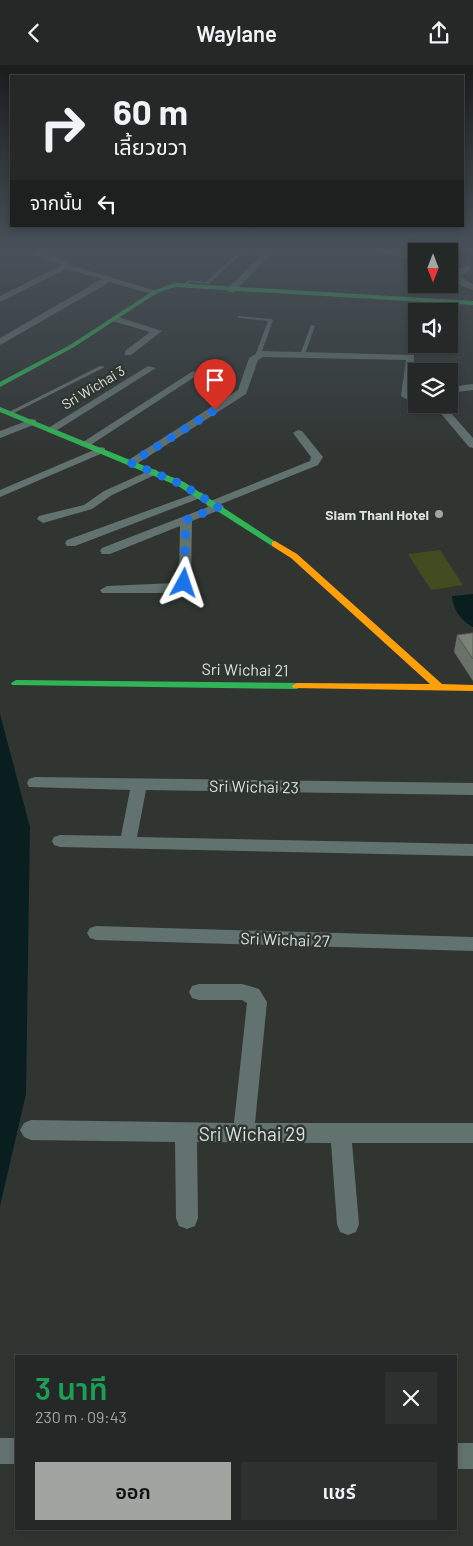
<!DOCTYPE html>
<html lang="th">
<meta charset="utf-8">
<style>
:root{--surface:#242826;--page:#2c302e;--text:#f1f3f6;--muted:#a3a6a7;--line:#414443;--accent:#a0a5a2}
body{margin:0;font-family:Barlow,"Noto Sans Thai",sans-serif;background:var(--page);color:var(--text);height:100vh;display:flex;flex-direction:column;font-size:19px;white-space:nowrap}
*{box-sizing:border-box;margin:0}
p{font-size:16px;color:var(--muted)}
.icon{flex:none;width:28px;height:28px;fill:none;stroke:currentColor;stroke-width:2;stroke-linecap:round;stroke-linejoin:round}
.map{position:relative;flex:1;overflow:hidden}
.details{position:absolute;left:15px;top:1290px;width:442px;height:175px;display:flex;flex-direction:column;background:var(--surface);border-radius:0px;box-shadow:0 2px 8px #0003,0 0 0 1px var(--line)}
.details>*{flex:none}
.banner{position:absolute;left:10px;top:10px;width:454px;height:152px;border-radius:0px;box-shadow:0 2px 8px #0003,0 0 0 1px var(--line);background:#242826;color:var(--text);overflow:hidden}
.needle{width:32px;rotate:180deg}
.buttons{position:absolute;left:408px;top:178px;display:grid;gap:10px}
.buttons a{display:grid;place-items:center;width:50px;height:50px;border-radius:0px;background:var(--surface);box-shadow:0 2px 8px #0003,0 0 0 1px var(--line);font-size:25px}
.pin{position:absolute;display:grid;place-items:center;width:42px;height:42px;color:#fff;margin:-51px -21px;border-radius:50% 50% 50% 0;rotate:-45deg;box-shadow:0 0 5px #0007}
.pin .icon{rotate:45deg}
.me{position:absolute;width:55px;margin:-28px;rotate:5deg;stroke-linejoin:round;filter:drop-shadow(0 0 4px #0008)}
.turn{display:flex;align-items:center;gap:18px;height:105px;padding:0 20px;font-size:22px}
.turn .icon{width:65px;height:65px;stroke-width:2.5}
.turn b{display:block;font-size:35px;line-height:42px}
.then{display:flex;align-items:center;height:48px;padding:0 20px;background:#0003;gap:10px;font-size:19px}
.round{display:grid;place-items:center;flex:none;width:52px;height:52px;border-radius:0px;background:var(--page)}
.head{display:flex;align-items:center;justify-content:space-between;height:85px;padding:0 20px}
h1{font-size:30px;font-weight:600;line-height:38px;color:#1e9e55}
.action{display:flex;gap:10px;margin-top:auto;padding:10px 20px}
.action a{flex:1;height:58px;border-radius:0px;background:var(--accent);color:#111;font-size:20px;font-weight:600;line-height:58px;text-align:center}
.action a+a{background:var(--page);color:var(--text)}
header{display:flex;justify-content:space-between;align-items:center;height:65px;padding:0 20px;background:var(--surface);font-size:22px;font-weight:600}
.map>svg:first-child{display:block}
</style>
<header><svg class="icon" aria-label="back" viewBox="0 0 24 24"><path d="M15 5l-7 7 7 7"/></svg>Waylane<svg class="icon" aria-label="share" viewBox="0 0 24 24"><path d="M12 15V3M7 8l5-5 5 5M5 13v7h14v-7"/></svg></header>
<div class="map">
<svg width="473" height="1481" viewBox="0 0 473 1481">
<rect width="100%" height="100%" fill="#303532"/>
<path fill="#434b20" d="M440,485L463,520L431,525L408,489Z"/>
<path fill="#091f1f" d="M473,529V562H472C461,554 453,546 452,531Z
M0,649L30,762L26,1029L0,1141Z"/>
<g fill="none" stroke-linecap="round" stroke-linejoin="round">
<path fill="#62726e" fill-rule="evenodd" d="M266,188L268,190L239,191L209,219L190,217L185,221L181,220L189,215L206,217L236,189Z
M238,251L271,254L273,255L260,292L255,291L268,256L240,253H238Z
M311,260L315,261L305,289L300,290Z
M100,301L105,302L12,349L7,348Z"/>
<path fill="#62726e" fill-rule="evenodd" d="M268,184H276L234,227H228V223Z
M358,184H374L416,191V195Z
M34,186L69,196L70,200L159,227L155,230L110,217L0,280V273L102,214L66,204L0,237V231L62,200L34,190Z
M468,201H471V205L461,210L466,216L473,219V225L460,220L453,210L456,204Z
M112,252H118L162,266L131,290H125V286L150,267L112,256Z
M261,286L414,290L412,327L416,326V332L406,334L401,331L406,295L263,292L258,295L246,329L135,400H127V396L238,325L249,293Z
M148,301L156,303L54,367L50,368L45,365Z
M193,306L198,309L196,311L89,381H81L80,379Z
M473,319V325L449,328V322Z
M433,339H443L473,373V383L469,382Z
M32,354L36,355V359L0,373V366Z
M298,365L302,366L323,392L318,400L221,439L224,442L222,444L192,456L191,514L185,524L173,528H102L100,525L107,521L175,518L179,514L180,461L110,489H102L100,486L102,483L208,442L206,439L208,437L310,396L311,392L293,368Z
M101,382L105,383V387L0,432V425Z
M153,404L157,405V409L112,430L92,444L43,458L37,454L39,451L84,440L104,426Z
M199,427L203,428V432L75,481H67L65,478L67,475Z
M35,712L473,718V730L146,725L137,772L473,779V791L60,782L54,780L52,776L54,772L60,770L121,771L130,725L29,722L27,718L29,714Z
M96,861L473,872V886L96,875L90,873L87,868L90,863Z
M199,919H242L259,924L267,937L255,1058H473V1078H352L359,1159L356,1167L348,1170L340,1167L337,1159L331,1078L197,1077L198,1153L195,1161L187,1164L179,1161L176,1153L175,1077L31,1075L24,1072L20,1065L24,1058L31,1055L234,1058L247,938L242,935H199L192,933L189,927L192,921Z
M0,1373H16V1399H0Z
M456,1378H473V1404H456Z"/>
<path fill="#30b455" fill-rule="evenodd" d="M174,218L473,236V240L175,222L157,228L74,282L0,322V317L70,280L153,226Z
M0,342L184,417L279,479L278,481H272L178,421L0,347Z
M16,615L297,618L302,621L297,624L12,620L11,618Z"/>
<path fill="#ff9f0a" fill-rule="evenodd" d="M275,476L297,489L442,619L473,620V626L293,623L292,621L297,618L430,619L291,493L272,481V477Z"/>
</g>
<path fill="#6a7168" d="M473,568V616L454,587L457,570Z"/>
<path fill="#7b8379" stroke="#565c55" d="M473,568V594L457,570Z"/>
<linearGradient id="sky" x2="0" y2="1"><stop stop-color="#1a1d1c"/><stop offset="0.47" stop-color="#48515a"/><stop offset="1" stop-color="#48515a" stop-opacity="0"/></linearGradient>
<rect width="473" height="391" fill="url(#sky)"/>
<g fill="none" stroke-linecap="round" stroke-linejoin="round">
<path stroke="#1a73e8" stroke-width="9" stroke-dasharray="0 16.2" d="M184,518L186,455L218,442L181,419L131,398L215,345"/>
</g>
<circle fill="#a0a5a2" stroke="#2f3631" stroke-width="2" cx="439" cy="449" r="5"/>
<g text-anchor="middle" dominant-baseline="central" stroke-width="5" stroke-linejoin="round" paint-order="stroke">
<g font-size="14" fill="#dde1de" stroke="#2f3631">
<text transform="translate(93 322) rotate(-31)">Sri Wichai 3</text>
</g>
<g font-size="14" font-weight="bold" fill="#dde1de" stroke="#2f3631" text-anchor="end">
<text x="429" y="449">Siam Thani Hotel</text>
</g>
<g font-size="16" fill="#dde1de" stroke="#2f3631">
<text transform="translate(245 604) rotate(1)">Sri Wichai 21</text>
<text transform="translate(254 721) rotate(1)">Sri Wichai 23</text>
<text transform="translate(285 874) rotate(2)">Sri Wichai 27</text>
</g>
<g font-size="19" fill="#dde1de" stroke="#2f3631">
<text x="252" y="1068">Sri Wichai 29</text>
</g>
</g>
</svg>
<div class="buttons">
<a><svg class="needle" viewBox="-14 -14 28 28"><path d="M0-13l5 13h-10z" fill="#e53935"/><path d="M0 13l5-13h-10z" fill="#a3a6a7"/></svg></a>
<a><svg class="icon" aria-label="sound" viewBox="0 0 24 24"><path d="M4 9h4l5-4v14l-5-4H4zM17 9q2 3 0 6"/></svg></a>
<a><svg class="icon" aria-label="layers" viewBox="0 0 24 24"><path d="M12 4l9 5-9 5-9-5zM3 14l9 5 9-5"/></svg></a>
</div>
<div class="pin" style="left:215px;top:345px;background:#d93025"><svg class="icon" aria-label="arrive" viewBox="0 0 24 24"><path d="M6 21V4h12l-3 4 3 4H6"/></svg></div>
<svg class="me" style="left:184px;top:518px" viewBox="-20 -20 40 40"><path d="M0-17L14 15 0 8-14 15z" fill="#1a73e8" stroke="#fff" stroke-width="4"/></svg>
<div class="banner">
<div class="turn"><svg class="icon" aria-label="right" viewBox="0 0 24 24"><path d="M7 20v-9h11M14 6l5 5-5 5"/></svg><div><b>60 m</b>เลี้ยวขวา</div></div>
<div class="then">จากนั้น<svg class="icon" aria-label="left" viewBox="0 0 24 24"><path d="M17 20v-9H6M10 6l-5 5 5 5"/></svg></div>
</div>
<section class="details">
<div class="head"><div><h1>3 นาที</h1><p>230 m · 09:43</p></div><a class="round"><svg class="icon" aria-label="close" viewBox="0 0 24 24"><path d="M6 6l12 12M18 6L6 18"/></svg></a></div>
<div class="action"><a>ออก</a><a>แชร์</a></div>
</section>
</div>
